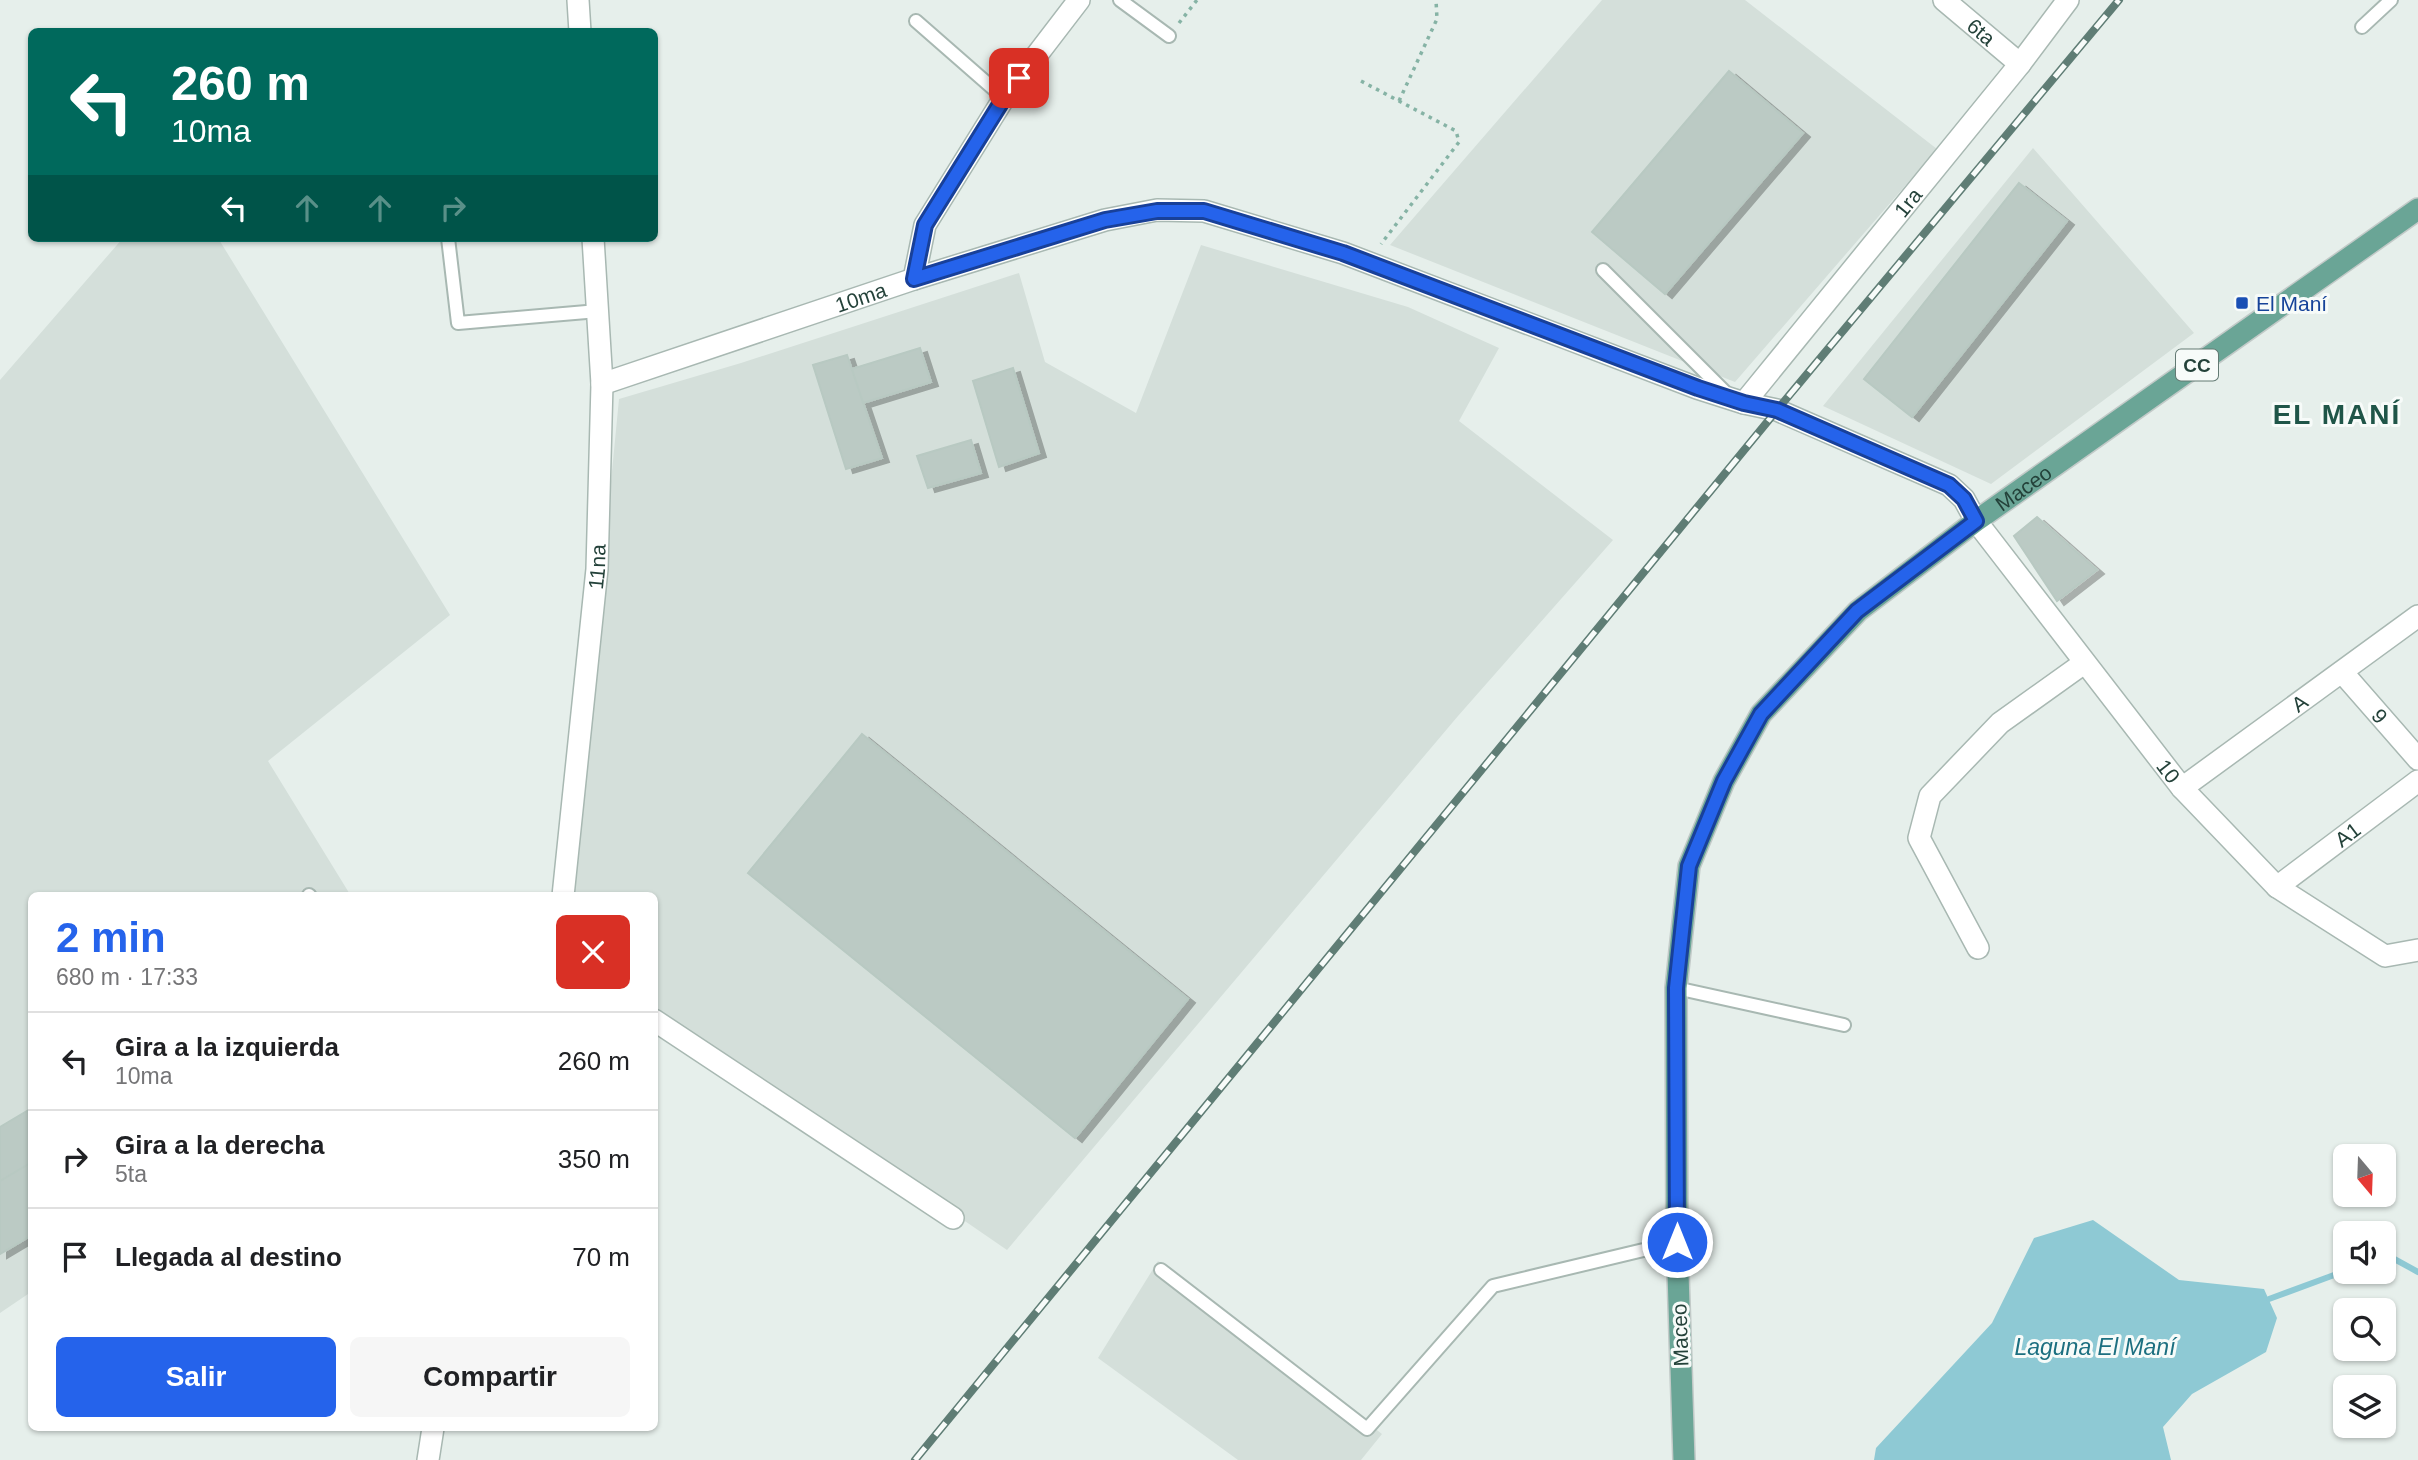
<!DOCTYPE html>
<html lang="es">
<meta charset="utf-8">
<style>
:root{--surface:#fff;--page:#f6f6f6;--text:#202124;--muted:#757577;--line:#e0e0e0;--accent:#2563eb}
body{margin:0;font-family:Arial,sans-serif;background:var(--page);color:var(--text);height:100vh;display:flex;flex-direction:column;font-size:26px;white-space:nowrap}
*{box-sizing:border-box;margin:0}
p{font-size:23px;color:var(--muted)}
.icon{flex:none;width:38px;height:38px;fill:none;stroke:currentColor;stroke-width:2;stroke-linecap:round;stroke-linejoin:round}
.map{position:relative;flex:1;overflow:hidden}
.sheet{position:absolute;left:28px;top:892px;width:630px;height:539px;display:flex;flex-direction:column;background:var(--surface);border-radius:10px;box-shadow:0 2px 5px #0004}
.sheet>*{flex:none}
.banner{position:absolute;left:28px;top:28px;width:630px;height:214px;border-radius:10px;box-shadow:0 2px 5px #0004;background:#00695c;color:#fff;overflow:hidden}
.needle{width:46px;rotate:161deg}
.controls{position:absolute;left:2333px;top:1144px;display:grid;gap:14px}
.controls a{display:grid;place-items:center;width:63px;height:63px;border-radius:10px;background:var(--surface);box-shadow:0 2px 5px #0004;font-size:35px}
.pin{position:absolute;display:grid;place-items:center;width:60px;height:60px;color:#fff;margin:-30px;border-radius:14px;box-shadow:0 4px 10px #0006}
.me{position:absolute;width:77px;margin:-38px;rotate:0deg;stroke-linejoin:round;filter:drop-shadow(0 0 5px #0008)}
.turn{display:flex;align-items:center;gap:24px;height:147px;padding:0 28px;font-size:32px}
.turn .icon{width:91px;height:91px;stroke-width:2.5}
.turn b{display:block;font-size:49px;line-height:60px}
.lanes{display:flex;align-items:center;height:66px;padding:0 28px;background:#0003;justify-content:center;gap:35px;direction:ltr}
.lanes .off{opacity:.35}
.round{display:grid;place-items:center;flex:none;width:74px;height:74px;border-radius:10px;background:var(--page)}
.overview{display:flex;align-items:center;justify-content:space-between;height:119px;padding:0 28px}
h1{font-size:42px;font-weight:700;line-height:52px;color:var(--accent)}
.button{display:flex;gap:14px;margin-top:auto;padding:14px 28px}
.button a{flex:1;height:80px;border-radius:10px;background:var(--accent);color:#fff;font-size:28px;font-weight:700;line-height:80px;text-align:center}
.button a+a{background:var(--page);color:var(--text)}
ul{padding:0;list-style:none}
li{display:flex;align-items:center;gap:21px;height:98px;padding:0 28px;border-top:2px solid var(--line)}
li div{flex:1}
li b{display:block;font-size:26px}
li em{font-style:normal}
.map>svg:first-child{display:block}
</style>
<div class="map">
<svg width="2418" height="1460" viewBox="0 0 2418 1460">
<defs>
<filter id="shadow"><feDropShadow dx="7" dy="4" stdDeviation="0" flood-color="#0004"/></filter>
</defs>
<rect width="100%" height="100%" fill="#e6efeb"/>
<path fill="#d4dfda" d="M1602,0H1745L1937,149L1735,382L1390,245Z
M2033,148L2194,333L1991,484L1823,406Z
M123,238H218L450,615L268,761L351,896H32L31,1292L0,1313V380Z
M1201,245L1408,307L1499,348L1459,421L1613,540L1458,716L1007,1250L655,1008L654,896H571L619,399L741,363L1019,273L1045,362L1136,413Z
M1158,1261L1382,1434L1361,1460H1238L1098,1358Z"/>
<path fill="#8ec9d4" d="M2093,1220L2179,1280L2264,1289L2277,1318L2266,1352L2192,1394L2163,1427L2171,1460H1874L1876,1448L1992,1323L2034,1238Z"/>
<g fill="none" stroke-linecap="round" stroke-linejoin="round">
<path stroke="#8ec9d4" stroke-width="6" d="M2384,1256L2387,1255L2418,1272
M2269,1299L2345,1271"/>
</g>
<path fill="#bbcac4" stroke="#b8c9c2" stroke-width="2" filter="url(#shadow)" d="M1729,71L1803,133L1665,294L1592,232Z
M2019,183L2067,221L1912,417L1864,379Z
M920,348L931,382L863,403L852,369Z
M847,355L882,458L846,469L813,365Z
M1013,368L1039,453L999,467L973,381Z
M971,440L981,473L928,488L917,456Z
M2037,517L2097,570L2057,601L2014,536Z
M862,734L1188,999L1075,1138L748,873Z
M32,1108V1162L0,1181V1127Z
M32,1162V1235L0,1254V1181Z"/>
<g fill="none" stroke-linecap="round" stroke-linejoin="round">
<g stroke="#a8b8b2" stroke-width="16">
<path id="lane" d="M1120,0L1169,36
M916,21L1004,98
M2362,27L2391,0
M448,238L458,323L598,311
M1603,270L1726,393
M309,895L310,896
M1676,988L1844,1025
M1161,1270L1367,1429L1493,1286L1677,1242"/>
</g>
<g stroke="#a8b8b2" stroke-width="24">
<g id="street">
<path d="M578,0L580,32"/>
<path id="s1" d="M1944,0L2020,64"/>
<path d="M914,279L925,225L1004,98L1079,0"/>
<path id="s2" d="M602,384L914,279L1105,220L1157,210L1204,211L1343,253L1697,388L1744,403L1777,410L1949,485L1964,499L1976,521L2182,788L2277,887L2385,956L2418,950"/>
<path id="s3" d="M1744,403L2020,64L2068,0"/>
<path id="s4" d="M2342,672L2418,759"/>
<path id="s5" d="M2182,788L2418,616"/>
<path id="s6" d="M2277,887L2418,781"/>
<path id="s7" d="M563,896L597,569L602,384L593,238"/>
<path d="M1978,948L1919,838L1930,796L2000,723L2084,663"/>
<path d="M654,1020L953,1218"/>
<path d="M428,1460L433,1428"/>
</g>
</g>
<g stroke="#c2cac8" stroke-width="24">
<g id="primary">
<path id="s8" d="M1684,1460L1677,1242L1676,988L1689,866L1724,781L1761,714L1858,611L1976,521L2418,209"/>
</g>
</g>
<path stroke="#86b3a5" stroke-width="3.5" stroke-dasharray="3.5 5" stroke-linecap="butt" d="M1179,23L1197,0
M1361,81L1456,131L1459,142L1381,244
M1399,101L1437,19L1436,0"/>
<use href="#lane" stroke="#fff" stroke-width="12"/>
<use href="#street" stroke="#fff" stroke-width="21"/>
<use href="#primary" stroke="#6aa596" stroke-width="21"/>
<g stroke="#5f7d75" stroke-width="8">
<path id="rail" d="M915,1460L1777,410L2119,0"/>
</g>
<use href="#rail" stroke="#f7fbf9" stroke-width="5" stroke-dasharray="16" stroke-linecap="butt"/>
</g>
<g fill="none" stroke-linecap="round" stroke-linejoin="round">
<g stroke="#184099" stroke-width="18">
<path id="route" d="M1019,78L1004,98L925,225L914,279L1105,220L1157,211H1204L1343,253L1698,388L1744,403L1777,410L1949,485L1964,499L1976,521L1857,611L1761,714L1724,781L1689,866L1676,988L1677,1242"/>
</g>
<use href="#route" stroke="#2563eb" stroke-width="12"/>
</g>
<rect fill="#1a4fb4" stroke="#f7fbf9" stroke-width="2.5" x="2235" y="296" width="14" height="14" rx="3.5"/>
<g text-anchor="middle" dominant-baseline="central" stroke-width="6" stroke-linejoin="round" paint-order="stroke">
<rect fill="#f7fbf9" stroke="#637a73" stroke-width="2" x="2176" y="349.5" width="42" height="31" rx="5"/>
<g font-size="19" font-weight="bold" fill="#24423a">
<text x="2197" y="365">CC</text>
</g>
<g font-size="21" fill="#24423a" stroke="#f7fbf9">
<text stroke="none"><textPath href="#s1" startOffset="49">6ta</textPath></text>
<text stroke="none"><textPath href="#s3" startOffset="259">1ra</textPath></text>
<text stroke="none"><textPath href="#s2" startOffset="273">10ma</textPath></text>
<text stroke="none"><textPath href="#s8" startOffset="1111">Maceo</textPath></text>
<text stroke="none"><textPath href="#s7" startOffset="331">11na</textPath></text>
<text stroke="none"><textPath href="#s5" startOffset="145">A</textPath></text>
<text stroke="none"><textPath href="#s4" startOffset="58">9</textPath></text>
<text stroke="none"><textPath href="#s2" startOffset="1785">10</textPath></text>
<text stroke="none"><textPath href="#s6" startOffset="88">A1</textPath></text>
<text transform="translate(1680 1335) rotate(-92)">Maceo</text>
</g>
<g font-size="21" fill="#164399" stroke="#f7fbf9" text-anchor="start">
<text x="2256" y="303">El Maní</text>
</g>
<g font-size="23" font-style="italic" fill="#1c6f80" stroke="#f7fbf9">
<text x="2095" y="1347">Laguna El Maní</text>
</g>
<g font-size="28" font-weight="bold" letter-spacing="2" fill="#1f5548" stroke="#f7fbf9">
<text x="2337" y="414">EL MANÍ</text>
</g>
</g>
</svg>
<div class="controls">
<a><svg class="needle" viewBox="-14 -14 28 28"><path d="M0-13l5 13h-10z" fill="#e53935"/><path d="M0 13l5-13h-10z" fill="#757577"/></svg></a>
<a><svg class="icon" aria-label="sound" viewBox="0 0 24 24"><path d="M4 9h4l5-4v14l-5-4H4zM17 9q2 3 0 6"/></svg></a>
<a><svg class="icon" aria-label="search" viewBox="0 0 24 24"><circle cx="10" cy="10" r="6"/><path d="M15 15l6 6"/></svg></a>
<a><svg class="icon" aria-label="layers" viewBox="0 0 24 24"><path d="M12 4l9 5-9 5-9-5zM3 14l9 5 9-5"/></svg></a>
</div>
<div class="pin" style="left:1019px;top:78px;background:#d93025"><svg class="icon" aria-label="arrive" viewBox="0 0 24 24"><path d="M6 21V4h12l-3 4 3 4H6"/></svg></div>
<svg class="me" style="left:1677px;top:1242px" viewBox="-20 -20 40 40"><circle r="17" fill="#2563eb" stroke="#fff" stroke-width="3"/><path d="M0-11L8 9 0 5-8 9z" fill="#fff"/></svg>
<div class="banner">
<div class="turn"><svg class="icon" aria-label="left" viewBox="0 0 24 24"><path d="M17 20v-9H6M10 6l-5 5 5 5"/></svg><div><b>260 m</b>10ma</div></div>
<div class="lanes"><svg class="icon" aria-label="left" viewBox="0 0 24 24"><path d="M17 20v-9H6M10 6l-5 5 5 5"/></svg><svg class="icon off" aria-label="ahead" viewBox="0 0 24 24"><path d="M12 20V5M6 11l6-6 6 6"/></svg><svg class="icon off" aria-label="ahead" viewBox="0 0 24 24"><path d="M12 20V5M6 11l6-6 6 6"/></svg><svg class="icon off" aria-label="right" viewBox="0 0 24 24"><path d="M7 20v-9h11M14 6l5 5-5 5"/></svg></div>
</div>
<section class="sheet">
<div class="overview"><div><h1>2 min</h1><p>680 m · 17:33</p></div><a class="round" style="background:#d93025;color:#fff"><svg class="icon" aria-label="close" viewBox="0 0 24 24"><path d="M6 6l12 12M18 6L6 18"/></svg></a></div>
<ul>
<li><svg class="icon" aria-label="left" viewBox="0 0 24 24"><path d="M17 20v-9H6M10 6l-5 5 5 5"/></svg><div><b>Gira a la izquierda</b><p>10ma</p></div><em>260 m</em></li>
<li><svg class="icon" aria-label="right" viewBox="0 0 24 24"><path d="M7 20v-9h11M14 6l5 5-5 5"/></svg><div><b>Gira a la derecha</b><p>5ta</p></div><em>350 m</em></li>
<li><svg class="icon" aria-label="arrive" viewBox="0 0 24 24"><path d="M6 21V4h12l-3 4 3 4H6"/></svg><div><b>Llegada al destino</b></div><em>70 m</em></li>
</ul>
<div class="button"><a>Salir</a><a>Compartir</a></div>
</section>
</div>
